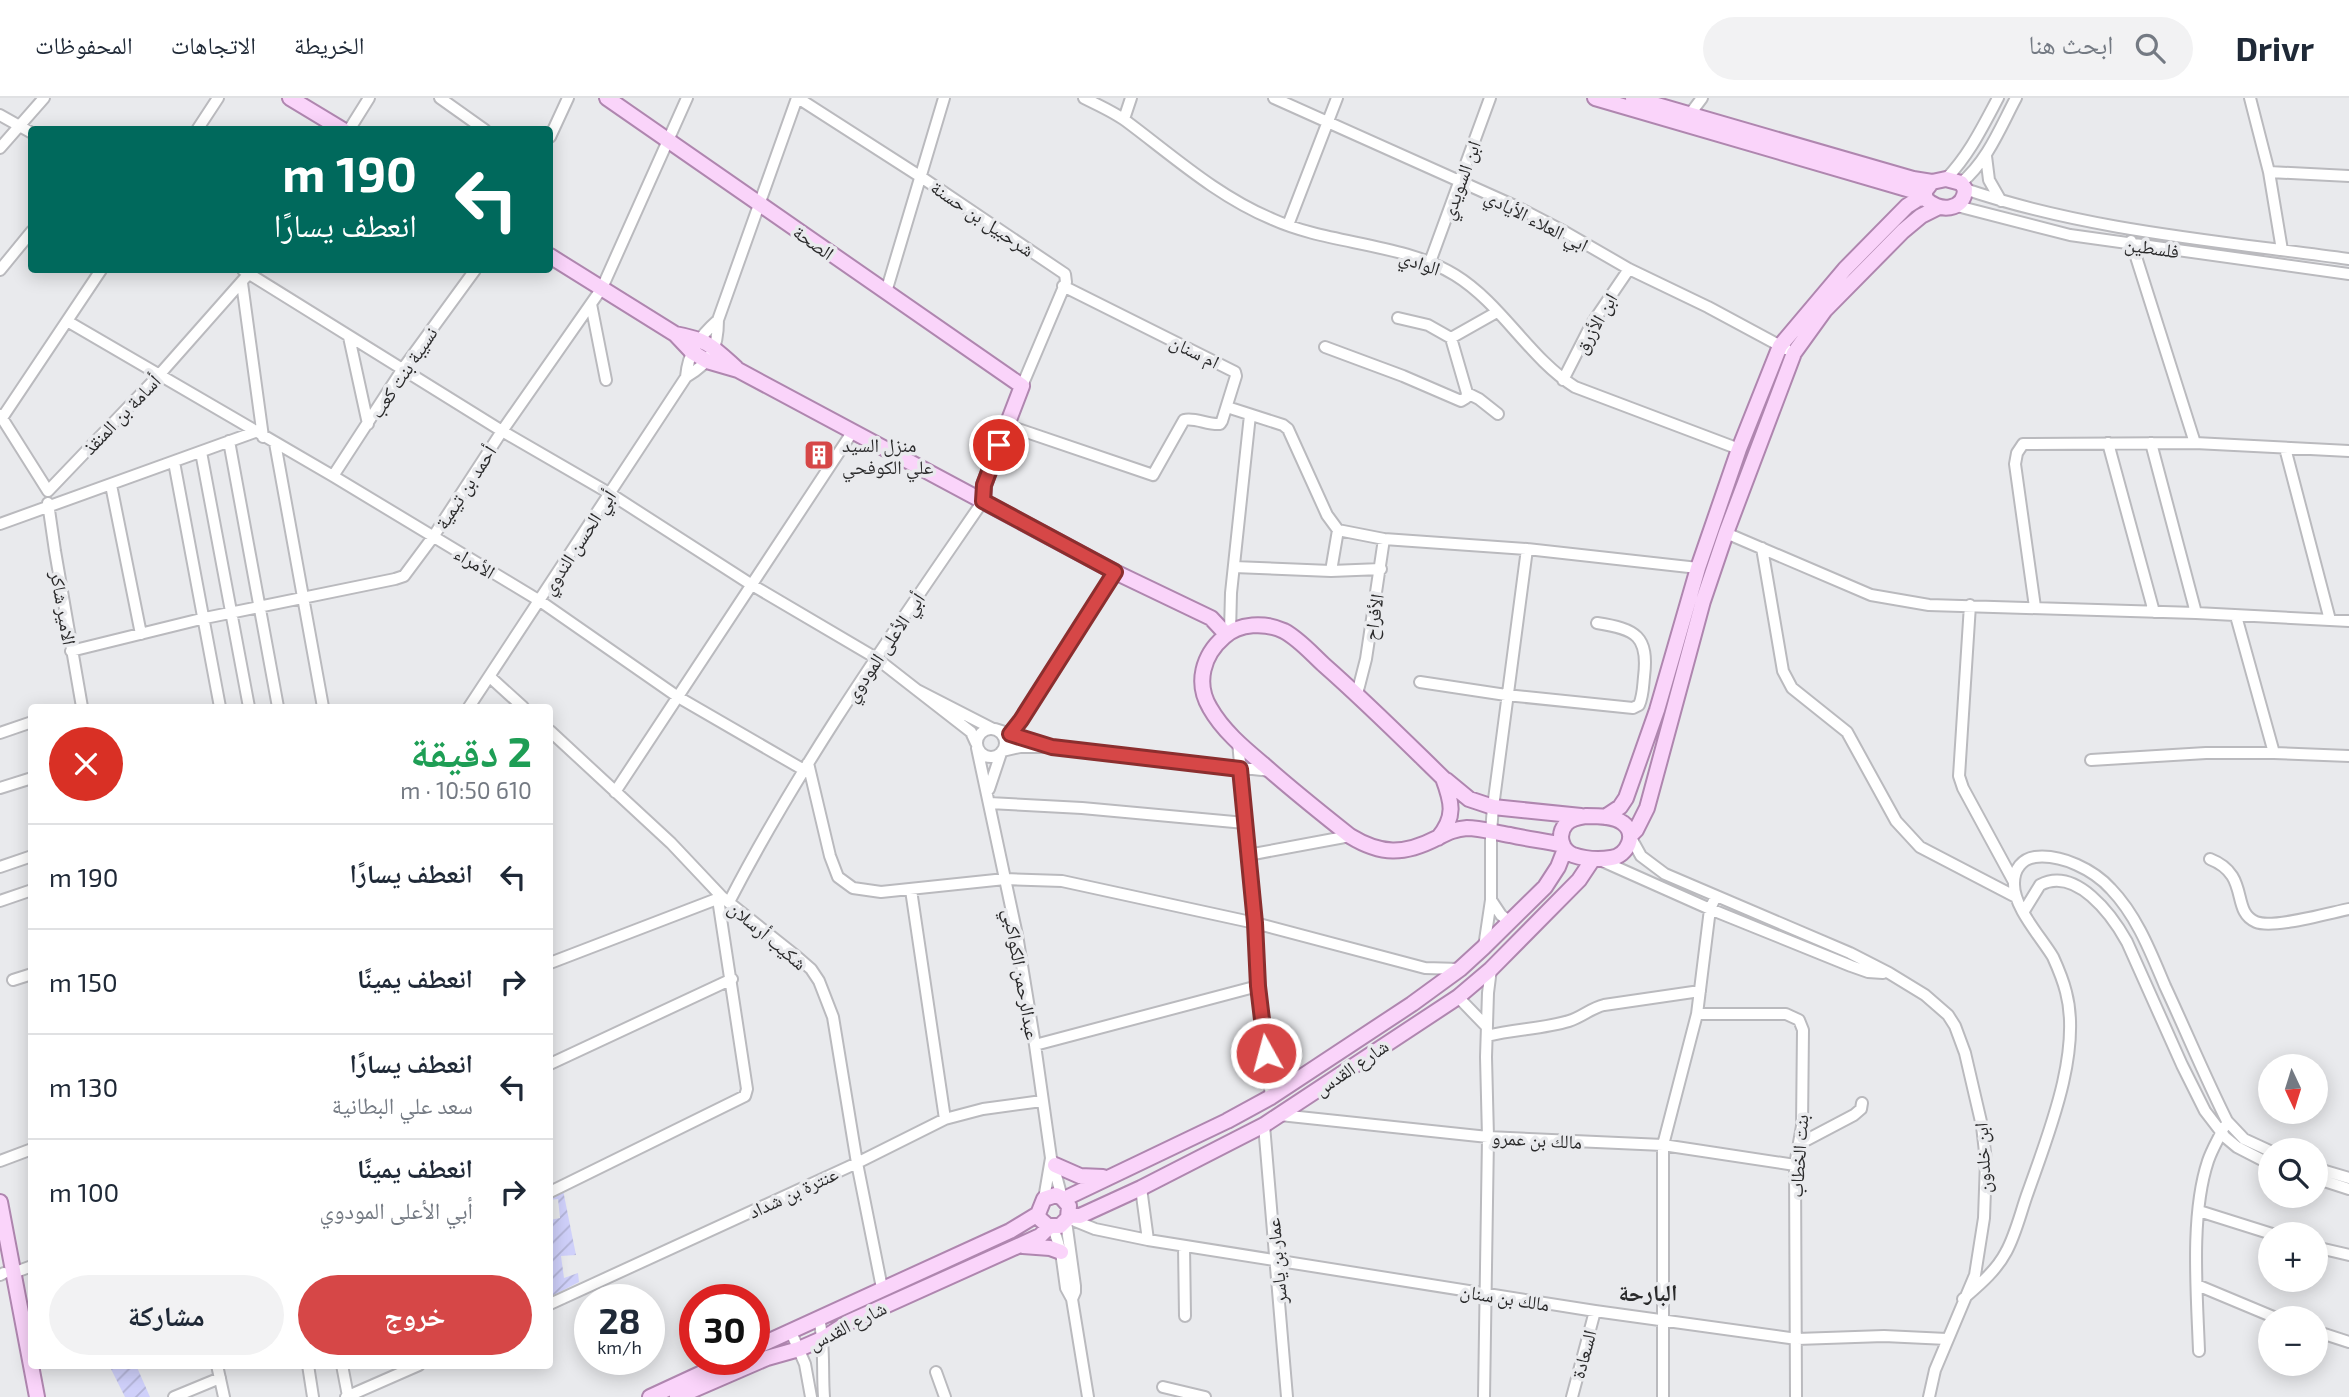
<!DOCTYPE html>
<html lang="ar">
<meta charset="utf-8">
<style>
:root{--surface:#fff;--page:#f2f2f3;--text:#1f2937;--muted:#747a83;--line:#e0e1e3;--accent:#d64747}
body{margin:0;font-family:"Exo 2","Noto Naskh Arabic",sans-serif;background:var(--page);color:var(--text);direction:rtl;height:100vh;display:flex;flex-direction:column;font-size:26px;white-space:nowrap}
*{box-sizing:border-box;margin:0}
p{font-size:23px;color:var(--muted)}
.icon{flex:none;width:38px;height:38px;fill:none;stroke:currentColor;stroke-width:2;stroke-linecap:round;stroke-linejoin:round}
.map{position:relative;flex:1;overflow:hidden;direction:ltr}
.side{position:absolute;left:28px;top:606px;width:525px;height:665px;display:flex;flex-direction:column;background:var(--surface);border-radius:7px;box-shadow:0 4px 18px #0003;direction:rtl}
.side>*{flex:none}
.guide{position:absolute;left:28px;top:28px;width:525px;height:147px;border-radius:7px;box-shadow:0 4px 18px #0003;direction:rtl;background:#00695c;color:#fff;overflow:hidden}
.needle{width:46px;rotate:176deg}
.tools{position:absolute;left:2258px;top:956px;display:grid;gap:14px}
.tools a{display:grid;place-items:center;width:70px;height:70px;border-radius:50%;background:var(--surface);box-shadow:0 4px 18px #0003;font-size:35px}
.speed{position:absolute;left:574px;top:1186px;display:flex;gap:14px;font-size:35px;font-weight:700;text-align:center}
.speed>*{display:grid;place-content:center;width:91px;height:91px;border-radius:50%;background:var(--surface);box-shadow:0 4px 18px #0003;line-height:1}
.speed small{font-size:18px;font-weight:400}
.speed .limit{border:10px solid #d22;background:#fff;color:#111}
.pin{position:absolute;display:grid;place-items:center;width:60px;height:60px;color:#fff;margin:-30px;border:4px solid #fff;border-radius:50%;box-shadow:0 2px 7px #0007}
.me{position:absolute;width:77px;margin:-38px;rotate:353deg;stroke-linejoin:round;filter:drop-shadow(0 0 5px #0008)}
.turn{display:flex;align-items:center;gap:24px;height:147px;padding:0 21px;font-size:32px}
.turn .icon{width:91px;height:91px;stroke-width:2.5}
.turn b{display:block;font-size:49px;line-height:60px}
.round{display:grid;place-items:center;flex:none;width:74px;height:74px;border-radius:37px;background:var(--page)}
.summary{display:flex;align-items:center;justify-content:space-between;height:119px;padding:0 21px}
h1{font-size:42px;font-weight:700;line-height:52px;color:#1e9e55}
.action{display:flex;gap:14px;margin-top:auto;padding:14px 21px}
.action a{flex:1;height:80px;border-radius:42px;background:var(--accent);color:#fff;font-size:28px;font-weight:700;line-height:80px;text-align:center}
.action a+a{background:var(--page);color:var(--text)}
ul{padding:0;list-style:none}
li{display:flex;align-items:center;gap:21px;height:105px;padding:0 21px;border-top:2px solid var(--line)}
li div{flex:1}
li b{display:block;font-size:26px}
li em{font-style:normal}
header{display:flex;align-items:center;gap:42px;box-sizing:border-box;height:98px;padding:0 35px;background:var(--surface);border-bottom:2px solid var(--line)}
header strong{font-size:33px}
nav{display:flex;gap:38px;margin-inline-start:auto;font-size:24px}
.search{width:490px;height:63px;background:var(--page);display:flex;align-items:center;gap:18px;box-sizing:border-box;padding:0 24px;border-radius:38px;color:var(--muted);font-size:26px}
.map>svg:first-child{display:block}
</style>
<header>
<strong>Drivr</strong>
<div class="search"><svg class="icon" aria-label="search" viewBox="0 0 24 24"><circle cx="10" cy="10" r="6"/><path d="M15 15l6 6"/></svg>ابحث هنا</div>
<nav><a>الخريطة</a><a>الاتجاهات</a><a>المحفوظات</a></nav>
</header>
<div class="map">
<svg width="2349" height="1299" viewBox="0 0 2349 1299">
<defs>
<pattern id="garden-furrows" width="10" height="10" patternUnits="userSpaceOnUse" patternTransform="scale(1.75)"><rect width="10" height="10" fill="#cfd0fa"/><path d="M-1 1l2-2M0 10L10 0M9 11l2-2" fill="none" stroke="#b2b3d6"/></pattern>
</defs>
<rect width="100%" height="100%" fill="#e9eaed"/>
<path fill="url(#garden-furrows)" d="M563,1092L576,1157L561,1158L564,1180L578,1175L579,1184L552,1198L550,1183V1122L560,1120L558,1101L550,1102V1099Z
M109,1267H136L150,1299H125Z"/>
<g fill="none" stroke-linecap="round" stroke-linejoin="round">
<g stroke="#bababe" stroke-width="14">
<path id="minor" d="M440,0L485,32
M798,0L921,79L1065,176L1066,184L1022,288
M1084,0C1098,7 1114,14 1126,23C1173,58 1217,98 1272,121C1329,147 1401,144 1455,177C1502,206 1529,260 1575,289L1739,351
M1274,0L1515,108L1565,134L1629,171L1708,209L1786,251
M2250,0L2269,74L2282,152
M0,17L32,35
M1687,20L1702,0
M1124,21L1131,0
M197,32L218,0
M349,32L369,0
M550,39L568,0
M0,50L44,0
M1986,58L1989,82L2001,103
M2269,74L2349,78
M1946,81C1969,57 1982,30 1998,0
M1961,85C1988,62 2000,30 2016,0
M1965,91C2089,133 2220,143 2349,161
M1957,108L2070,137L2349,176
M1288,127L1337,0
M2131,143L2195,345
M1430,164L1490,0
M0,172L32,133
M243,172L502,333L609,395L752,487L876,560L917,592
M242,185L263,339
M886,194L944,0
M591,206L606,282
M1398,220L1428,227L1451,240L1497,214
M67,223L333,378L540,503L678,599L804,672
M349,239L368,326
M1451,240L1467,295L1479,301L1498,316
M1325,249L1403,278L1461,303L1466,300L1467,295
M686,279C688,254 700,238 718,222
M1563,282L1591,227L1629,171
M1227,309L1283,327L1288,331L1327,417L1338,432L1384,441L1527,451L1698,470
M0,317L48,393
M2,320L101,172
M1006,327L1153,377L1184,322C1195,319 1207,327 1220,326L1222,323L1236,278L1235,274L1063,188
M229,343L278,609
M275,345L323,609
M2108,345L2154,514
M2151,345L2196,515
M2285,350L2330,522
M201,354L249,609
M174,364L220,609
M333,378L402,272L475,172
M111,387L141,536
M48,393L160,276L252,172
M48,405L55,453L82,609
M0,426L255,334
M1726,435L1871,497L1929,507L2196,515L2349,523
M1762,450L1783,573L1792,590L1847,634L1896,723L1920,749L2016,799
M1234,469L1331,473L1381,471
M1331,473L1338,432
M1970,507L1959,678L1963,690L2014,784
M2035,509L2015,366L2017,355L2023,346L2195,345L2349,353
M2236,518L2274,655L2349,658
M1230,534L1231,495L1250,317
M71,553L205,520L395,481L404,478L433,439L502,333L602,190L687,0
M490,579L523,609
M1420,584L1506,597L1633,610L1639,607C1643,598 1643,589 1644,579C1649,538 1636,531 1597,525
M1357,596L1366,561L1384,441
M469,609L686,279C711,264 718,251 718,222L797,0
M977 645a14 14 0 1 1 28 0a14 14 0 1 1-28 0Z
M995,631L1052,649H1020L1002,653
M550,633L671,745L722,799L796,858L811,871L819,883L833,919L857,1065L882,1190
M0,635L32,624
M1238,644L1255,825L1258,888L1271,999
M976,645L971,634L917,592L993,631
M1005,647L1115,474
M1052,649L1271,673
M977,650L1017,837L1035,947L1051,1060L1044,1101
M2091,662L2206,655H2274
M808,665L830,758L838,779L853,790L881,794L1005,781L1062,783L1255,825L1425,870L1460,871
M0,690L32,680
M989,691L1001,655
M615,694L853,333
M989,705L1082,710L1245,725
M1631,740L1641,758L1665,776L1850,855L1889,875L1925,897L1948,917L1955,928L1965,955L1982,1028L1986,1063L1984,1120L1975,1177L1935,1272L1929,1299
M1248,757L1350,738
M2210,761C2251,777 2230,813 2256,824C2273,831 2329,815 2349,811
M1600,762L1710,811L1851,868L1868,874L1883,875
M0,769L32,758
M911,792L945,1021
M1491,802V734L1493,709L1527,451
M0,803L32,792
M729,804C802,663 894,533 983,403
M2024,813L2040,787C2076,768 2112,817 2127,844L2182,967L2205,1013L2225,1039L2237,1049L2270,1066
M1484,849L1491,802L1501,817L1510,824
M550,865L722,799
M13,882L32,876
M1458,899L1487,929
M1697,916H1786L1799,922L1803,932L1802,1028L1795,1067L1796,1299
M1487,938C1514,931 1543,931 1569,923C1582,919 1591,910 1604,907L1700,893
M1035,947L1258,888
M550,966L732,881
M1280,1017L1488,1039L1663,1047L1795,1067
M1264,1027L1287,1299
M1799,1046L1854,1017L1861,1011L1862,1005
M1052,1062L1062,1100
M0,1063L32,1051
M2315,1070L2349,1080
M2315,1080L2349,1091
M1141,1090L1148,1142
M550,1094L745,998L747,991L718,801
M2199,1113L2272,1136
M1068,1120L1095,1131L1148,1142L1595,1213L1797,1241L1884,1238L1947,1241
M1066,1123L1075,1188V1194L1072,1201
M1053,1129L1061,1154L1066,1190L1072,1201L1088,1299
M1184,1148L1185,1218
M2315,1149L2349,1157
M13,1175L32,1168
M0,1177L4,1175
M2197,1187L2276,1220
M1963,1201C1979,1187 1996,1173 2006,1154C2016,1136 2021,1113 2028,1094C2048,1037 2082,954 2066,894C2063,882 2058,870 2053,859C2041,839 2013,809 2014,785C2014,771 2022,761 2035,759C2062,756 2094,772 2111,791C2137,818 2151,855 2165,888C2186,933 2205,979 2227,1023L2244,1041L2270,1053
M550,1206L857,1065L945,1021L983,1011L1042,1003
M819,1220C825,1246 822,1272 824,1299
M2315,1233L2349,1244
M791,1234L805,1266L811,1299
M2199,1253C2197,1196 2190,1117 2208,1063C2212,1051 2219,1040 2224,1029
M217,1267L224,1299
M308,1267L313,1299
M342,1267L348,1298
M936,1274L945,1299
M1163,1289L1205,1299
M174,1299L220,1280
M346,1299L419,1267
M1484,1299L1488,1039L1486,959L1488,895L1491,871
M1572,1299L1595,1213
M1663,1299V1047L1697,916L1710,811L1716,798"/>
</g>
<g stroke="#af86af" stroke-width="18">
<path id="major" d="M290,0L343,32
M607,0L1022,288L984,387L983,403
M1595,0L1924,96
M1633,0L1913,81L1932,84
M1946,81L1961,85L1965,91C1965,113 1938,115 1925,100V93L1932,84Z
M550,158L675,236L692,254L707,263L738,272L1115,474L1211,520L1226,536
M675,236C708,242 712,248 736,270
M1446,682L1469,701L1493,709L1581,718
M1586,718C1598,718 1614,718 1623,725C1638,736 1627,758 1611,760C1599,762 1585,761 1573,757C1561,752 1557,736 1566,726C1571,720 1579,719 1586,718Z
M1605,719L1620,709L1626,700L1657,612L1698,470L1739,351L1780,248L1845,171L1907,108L1918,101L1925,100
M1631,737L1636,732L1647,710L1703,503L1726,435L1794,255L1825,212L1903,133L1921,118L1939,109
M1438,740C1456,719 1452,704 1443,680C1404,642 1365,603 1324,567C1311,555 1299,541 1284,533C1265,524 1239,525 1224,539C1203,557 1195,585 1210,610C1223,633 1245,651 1264,667C1292,692 1321,715 1350,738C1381,757 1404,757 1437,740C1447,735 1454,731 1467,730C1481,730 1496,735 1510,737C1527,741 1545,743 1563,747
M1055,1067L1080,1078L1103,1079
M1064,1101L1227,1023L1271,999L1412,906L1460,871L1484,849L1545,789L1558,769L1565,751
M0,1104L37,1299
M1069,1117L1080,1118L1141,1090L1264,1027L1458,899L1491,871L1579,782L1593,761
M1023,1148L1050,1150L1061,1154
M754,1250L1010,1133L1038,1116L1044,1101L1056,1097L1062,1100L1069,1108L1068,1120L1060,1128H1048L1040,1121L1038,1116
M650,1299L730,1262
M677,1299L767,1260L799,1251L824,1240L849,1224L1040,1138L1050,1128"/>
</g>
<use href="#minor" stroke="#fff" stroke-width="10"/>
<use href="#major" stroke="#fad4fa" stroke-width="14"/>
</g>
<g fill="none" stroke-linecap="round" stroke-linejoin="round">
<g stroke="#8b2e2e" stroke-width="18">
<path id="route" d="M999,347L984,387L983,403L1115,474L1021,622L1010,636L1052,649L1240,671L1255,825L1258,888L1266,955"/>
</g>
<use href="#route" stroke="#d64747" stroke-width="12"/>
</g>
<defs>
<g id="building-square" transform="scale(1.575)"><rect x="-9" y="-9" width="18" height="18" rx="4" fill="#d64747" stroke="#e9eaed"/><path d="M-4-6H4V6H1V3H-1V6H-4ZM-2.5-4.3h1.7v1.8h-1.7ZM.8-4.3h1.7v1.8H.8ZM-2.5-1h1.7V.8h-1.7ZM.8-1h1.7V.8H.8Z" fill="#fff"/></g>
</defs>
<g fill-rule="evenodd">
<use href="#building-square" x="819" y="357"/>
</g>
<g text-anchor="middle" dominant-baseline="central" stroke-width="7" stroke-linejoin="round" paint-order="stroke">
<g font-size="19" fill="#2a2a2b" stroke="#e9eaed">
<text transform="translate(1460 82) rotate(-70)">ابن السويدي</text>
<text transform="translate(983 120) rotate(34)">شرحبيل بن حسنة</text>
<text transform="translate(1537 122) rotate(27)">ابي العلاء الأيادي</text>
<text transform="translate(814 144) rotate(35)">الصحة</text>
<text transform="translate(2152 149) rotate(8)">فلسطين</text>
<text transform="translate(1420 164) rotate(19)">الوادي</text>
<text transform="translate(1595 225) rotate(-60)">ابن الأزرق</text>
<text transform="translate(1195 253) rotate(26)">ام سنان</text>
<text transform="translate(403 274) rotate(-56)">نسيبة بنت كعب</text>
<text transform="translate(121 316) rotate(-46)">أسامة بن المنقذ</text>
<text transform="translate(465 389) rotate(-57)">أحمد بن تيمية</text>
<text transform="translate(578 444) rotate(-57)">أبي الحسن الندوي</text>
<text transform="translate(475 464) rotate(31)">الأمراء</text>
<text transform="translate(64 510) rotate(80)">الامير شاكر</text>
<text transform="translate(1373 519) rotate(-81)">الأفراح</text>
<text transform="translate(884 549) rotate(-56)">أبي الأعلى المودوي</text>
<text transform="translate(768 837) rotate(40)">شكيب أرسلان</text>
<text transform="translate(1022 876) rotate(80)">عبدالرحمن الكواكبي</text>
<text transform="translate(1351 969) rotate(-34)">شارع القدس</text>
<text transform="translate(1537 1041) rotate(3)">مالك بن عمرو</text>
<text transform="translate(1798 1058) rotate(-86)">بنت الخطاب</text>
<text transform="translate(1982 1060) rotate(-93)">ابن خلدون</text>
<text transform="translate(793 1094) rotate(-25)">عنترة بن شداد</text>
<text transform="translate(1276 1163) rotate(-95)">عمار بن ياسر</text>
<text transform="translate(1505 1199) rotate(9)">مالك بن سنان</text>
<text transform="translate(847 1227) rotate(-27)">شارع القدس</text>
<text transform="translate(1583 1256) rotate(-75)">السعادة</text>
</g>
<g font-size="19" fill="#2a2a2b" stroke="#e9eaed" text-anchor="start">
<text x="842" y="346">منزل السيد<tspan x="842" dy="22">علي الكوفحي</tspan></text>
</g>
<g font-size="23" font-weight="bold" fill="#2a2a2b" stroke="#e9eaed">
<text x="1648" y="1194">البارحة</text>
</g>
</g>
</svg>
<div class="tools">
<a><svg class="needle" viewBox="-14 -14 28 28"><path d="M0-13l5 13h-10z" fill="#e53935"/><path d="M0 13l5-13h-10z" fill="#747a83"/></svg></a>
<a><svg class="icon" aria-label="search" viewBox="0 0 24 24"><circle cx="10" cy="10" r="6"/><path d="M15 15l6 6"/></svg></a>
<a>+</a>
<a>−</a>
</div>
<div class="speed"><div>28<small>km/h</small></div><div class="limit">30</div></div>
<div class="pin" style="left:999px;top:347px;background:#d93025"><svg class="icon" aria-label="arrive" viewBox="0 0 24 24"><path d="M6 21V4h12l-3 4 3 4H6"/></svg></div>
<svg class="me" style="left:1266px;top:955px" viewBox="-20 -20 40 40"><circle r="17" fill="#d64747" stroke="#fff" stroke-width="3"/><path d="M0-11L8 9 0 5-8 9z" fill="#fff"/></svg>
<div class="guide">
<div class="turn"><svg class="icon" aria-label="left" viewBox="0 0 24 24"><path d="M17 20v-9H6M10 6l-5 5 5 5"/></svg><div><b>190 m</b>انعطف يسارًا</div></div>
</div>
<section class="side">
<div class="summary"><div><h1>2 دقيقة</h1><p>610 m · 10:50</p></div><a class="round" style="background:#d93025;color:#fff"><svg class="icon" aria-label="close" viewBox="0 0 24 24"><path d="M6 6l12 12M18 6L6 18"/></svg></a></div>
<ul>
<li><svg class="icon" aria-label="left" viewBox="0 0 24 24"><path d="M17 20v-9H6M10 6l-5 5 5 5"/></svg><div><b>انعطف يسارًا</b></div><em>190 m</em></li>
<li><svg class="icon" aria-label="right" viewBox="0 0 24 24"><path d="M7 20v-9h11M14 6l5 5-5 5"/></svg><div><b>انعطف يمينًا</b></div><em>150 m</em></li>
<li><svg class="icon" aria-label="left" viewBox="0 0 24 24"><path d="M17 20v-9H6M10 6l-5 5 5 5"/></svg><div><b>انعطف يسارًا</b><p>سعد علي البطانية</p></div><em>130 m</em></li>
<li><svg class="icon" aria-label="right" viewBox="0 0 24 24"><path d="M7 20v-9h11M14 6l5 5-5 5"/></svg><div><b>انعطف يمينًا</b><p>أبي الأعلى المودوي</p></div><em>100 m</em></li>
</ul>
<div class="action"><a>خروج</a><a>مشاركة</a></div>
</section>
</div>
